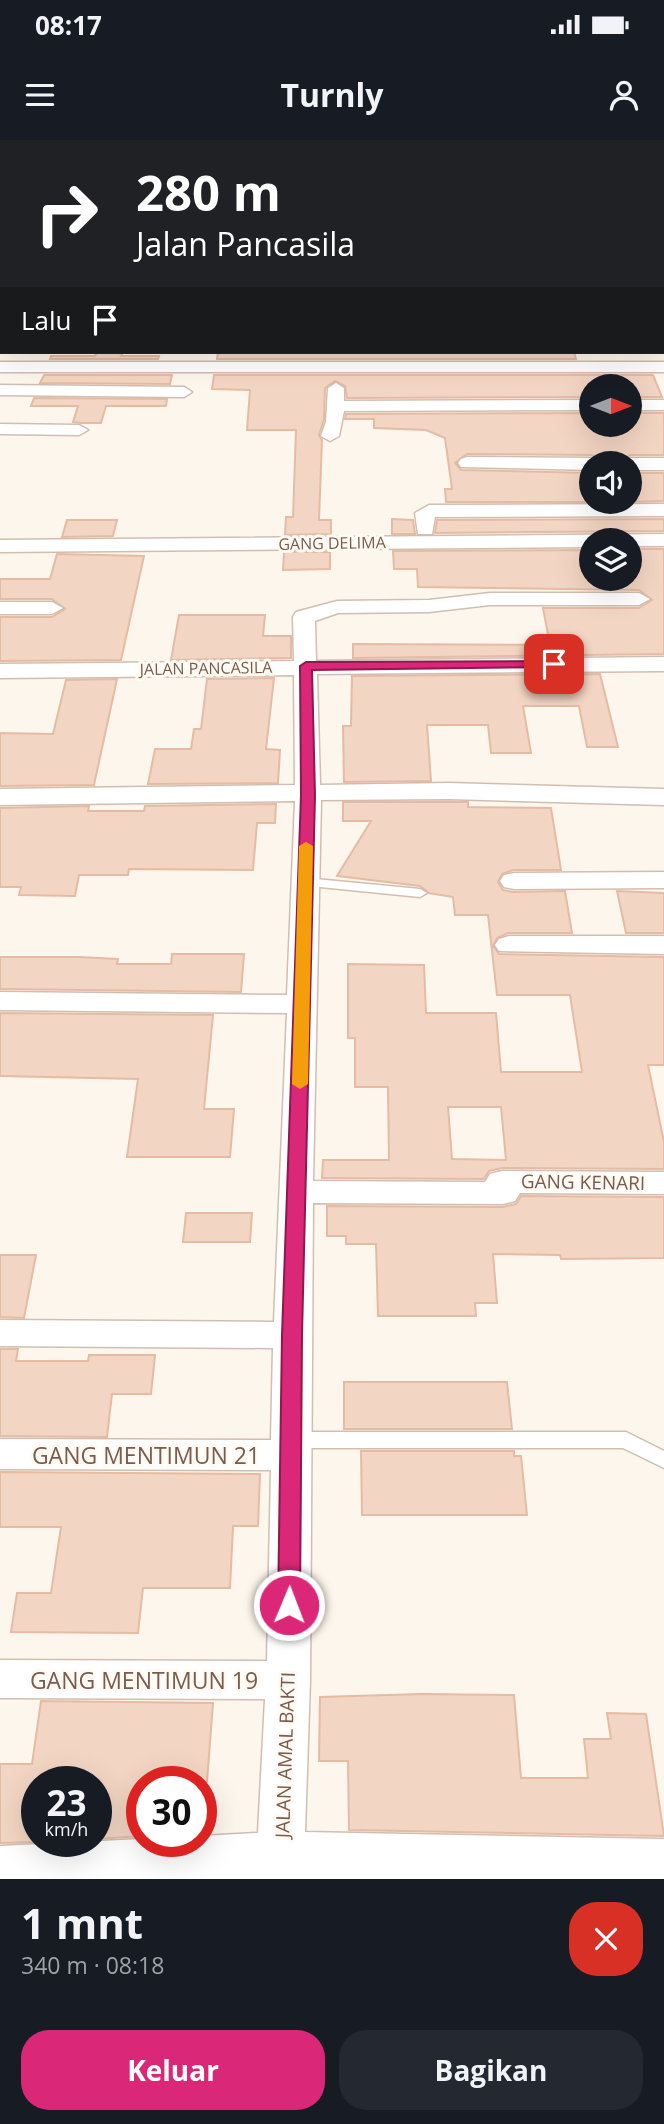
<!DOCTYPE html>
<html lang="id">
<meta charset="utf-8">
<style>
:root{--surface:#171b24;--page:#242831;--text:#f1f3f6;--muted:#9ea1a6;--accent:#db2777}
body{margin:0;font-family:"Open Sans",sans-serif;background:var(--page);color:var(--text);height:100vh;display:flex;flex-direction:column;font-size:26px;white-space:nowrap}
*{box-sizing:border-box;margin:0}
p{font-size:23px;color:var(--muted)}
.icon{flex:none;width:38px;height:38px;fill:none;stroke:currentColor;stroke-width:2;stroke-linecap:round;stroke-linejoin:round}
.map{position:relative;height:1739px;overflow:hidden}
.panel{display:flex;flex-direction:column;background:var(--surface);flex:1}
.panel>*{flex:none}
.hud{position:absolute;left:0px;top:0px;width:665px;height:214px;box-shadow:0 7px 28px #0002;background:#202124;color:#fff;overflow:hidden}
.needle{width:46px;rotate:90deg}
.controls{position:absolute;left:579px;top:234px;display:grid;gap:14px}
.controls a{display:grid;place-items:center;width:63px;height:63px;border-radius:50%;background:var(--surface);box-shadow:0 7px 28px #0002;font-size:35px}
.speed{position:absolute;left:21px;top:1626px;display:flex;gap:14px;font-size:35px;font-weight:700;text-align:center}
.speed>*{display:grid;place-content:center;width:91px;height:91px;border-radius:50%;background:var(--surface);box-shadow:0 7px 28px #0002;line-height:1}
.speed small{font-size:18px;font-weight:400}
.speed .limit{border:10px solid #d22;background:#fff;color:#111}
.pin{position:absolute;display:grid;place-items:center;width:60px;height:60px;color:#fff;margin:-30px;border-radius:14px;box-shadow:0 4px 10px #0006}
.me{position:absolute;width:77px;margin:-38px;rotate:1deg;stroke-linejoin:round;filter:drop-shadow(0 0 5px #0008)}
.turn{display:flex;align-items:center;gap:24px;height:147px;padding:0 21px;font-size:32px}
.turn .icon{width:91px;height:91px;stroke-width:2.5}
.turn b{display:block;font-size:49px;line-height:60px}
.then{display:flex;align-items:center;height:66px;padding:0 21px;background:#0003;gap:14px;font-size:26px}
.round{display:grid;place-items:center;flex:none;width:74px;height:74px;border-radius:28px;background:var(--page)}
.summary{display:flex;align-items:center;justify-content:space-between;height:119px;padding:0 21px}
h1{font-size:42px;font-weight:700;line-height:52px}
.cta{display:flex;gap:14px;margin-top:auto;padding:14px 21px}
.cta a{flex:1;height:80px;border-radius:28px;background:var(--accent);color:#fff;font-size:28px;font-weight:700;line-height:80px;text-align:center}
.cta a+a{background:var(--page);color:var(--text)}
.status{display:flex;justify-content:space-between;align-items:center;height:49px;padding:0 35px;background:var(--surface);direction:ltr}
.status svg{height:19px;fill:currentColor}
header{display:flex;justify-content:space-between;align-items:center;height:91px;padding:0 21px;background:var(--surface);font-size:32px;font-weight:700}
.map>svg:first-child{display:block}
</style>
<div class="status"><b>08:17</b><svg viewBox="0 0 49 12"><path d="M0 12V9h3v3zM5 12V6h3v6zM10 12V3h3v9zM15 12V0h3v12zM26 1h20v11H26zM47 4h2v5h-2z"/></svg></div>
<header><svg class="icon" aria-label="menu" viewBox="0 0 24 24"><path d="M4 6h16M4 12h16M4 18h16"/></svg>Turnly<svg class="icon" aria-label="person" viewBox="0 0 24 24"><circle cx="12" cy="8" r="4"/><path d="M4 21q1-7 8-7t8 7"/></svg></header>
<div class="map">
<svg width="664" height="1739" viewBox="0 0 664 1739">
<rect width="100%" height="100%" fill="#fdf6ec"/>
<path fill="#f3d5c3" stroke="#e6bba3" stroke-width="2" fill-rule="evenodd" d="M97,212H123L121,216H159L158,219H50L51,216H95Z
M218,212H574L576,219H217Z
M44,235H172L170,244L40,243Z
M214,235H653L662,257H630V247H592V257L347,258L345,246L335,241L325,248L324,279L319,295L322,300L319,380H331V394L285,395L286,377H293L296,290H247L250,250L212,249Z
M34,258L167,259L166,266H106L101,283H81L73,282L78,266H31Z
M592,273V285H630V273H664V315H630L618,324H604L592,315L467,314L455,323L461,330L592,333V362H446L445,349H452L445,298L426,290L374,288V279H345L346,274Z
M630,333H664V361L630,362Z
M392,379L413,380L415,394H392Z
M664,379V391L435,393L437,380Z
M67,380H117L113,396L62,397Z
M630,409H664V514L353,518V504L550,505L543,468H639L652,460L639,450L418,447L417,429H394L393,411L592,410V439H630Z
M284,412H330V429L283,430Z
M57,414L144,416L121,520L0,521V477H52L65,469L52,459H0V439H50Z
M179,475H265L263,496H291V518L171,520Z
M600,534L618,607H587L579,566H523L531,613H491L488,585H427L431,641L344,642L343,586H351L352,536Z
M274,538L266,609L280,610L278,643L148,644L155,609H191L194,589H201L207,539Z
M117,539L94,645L0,646V593L53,594L66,540Z
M343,662H468V667L551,668L561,730H513L502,734L498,742L503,750L513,752L565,751L572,793H508L497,798L493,806L499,814L664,817V925H648L664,1002V1029L502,1028L489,1031L484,1039L322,1038L323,1020H389L388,947H355V898H348V824L424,825L426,873H496L501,932H582L570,855H497L488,775H455L453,757L429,753L420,746L337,736L371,681H343ZM448,967H501L506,1020L452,1019Z
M276,664L275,683H257L253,730L129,729L128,735H79L75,756L19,755L21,747H0V668L89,666L88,671H144L145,666Z
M617,751L664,753V793H626Z
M172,814H244L241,852L0,849V817H78L118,819L117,824H171Z
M0,873L213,875L204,969H234L230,1017H127L138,939L0,936Z
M521,1056L664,1057V1118L561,1119L560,1115L493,1114L497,1163H475L476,1176H378L376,1104H346V1096H327V1066L503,1067L516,1064Z
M186,1073H252L250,1102H183Z
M0,1115H36L24,1178L0,1177Z
M0,1209H18L16,1221H88L89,1215H155L151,1254H112L107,1297L0,1296Z
M344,1242H507L512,1289H344Z
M361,1311H514V1316H521L527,1375H362Z
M0,1332L260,1334L258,1386H233L230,1448H143L138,1493L11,1492L17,1453H51L61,1387H0Z
M422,1554L514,1555L521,1638H588L584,1599H611L607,1573L646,1574L664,1696L349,1690L348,1621H319L320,1557Z
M41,1561L213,1563L207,1642H142V1696L96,1699V1642H37V1702L0,1703V1624H32Z"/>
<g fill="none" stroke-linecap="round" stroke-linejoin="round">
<g stroke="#d1beb0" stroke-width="3">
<path id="lane" d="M305,738L420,749L427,753L420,757L300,745L298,742L300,739Z
M292,1292H626L664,1311V1328L623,1308H292L285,1306L282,1300L285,1294Z"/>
</g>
<g stroke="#d1beb0" stroke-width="3">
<path id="street" d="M449,0H461L462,2H450Z
M663,18H664V26H663Z
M0,21H2V29H0Z
M0,45H2V53H0Z
M663,62H664V70H663Z
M0,81H2V89H0Z
M663,106H664V114H663Z
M0,107H2L0,116Z
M663,144H664V152H663Z
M0,169H2V179H0Z
M663,187H664V197H663Z
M0,190H2V200H0Z
M0,222H664V232H0Z
M336,243L344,248V261L592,260V270L344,271L339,296L330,301L321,296L326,282L328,248Z
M0,245L184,247L192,252L184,257L0,255Z
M630,260H664V270H630Z
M0,284L79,285L88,290L79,295L0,294Z
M467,317L592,318L601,324H592V330L461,327L458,323L461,319Z
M630,318H664V330H630V324H621Z
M664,364V376L435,377L432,394H418L415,373L429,365Z
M664,394V406H630V401H592V407L0,412V400Z
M490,453H639L650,459L639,465H490L429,472L338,473L315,481L316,521L664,517V531L317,534L320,645L449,643L664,649V665L449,659L321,660L313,1041L485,1042L490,1034L502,1031L664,1032V1054L520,1053L515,1061L503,1064L313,1063L310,1540L305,1692L664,1699V1739H0V1706L142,1699L201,1701V1696L258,1693L265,1559L0,1558V1520L267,1521L271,1330L0,1329V1299L271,1300L273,1208L0,1206V1180L274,1182L287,873L0,870V852L287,855L295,661L0,665V649L295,645L294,535L0,538V524L294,521L293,477L296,472L337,461L429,460Z
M0,462H52L63,468L52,474H0Z
M664,732V748L514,749L504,747L500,741L504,735L514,733Z
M509,796H664V814L499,811L495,805L499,799Z"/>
</g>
<use href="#lane" fill="#fff" fill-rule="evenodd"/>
<use href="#street" fill="#fff" fill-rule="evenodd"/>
</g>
<path fill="#db2777" stroke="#8e194d" stroke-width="2" d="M554,521L560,524L558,527L312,530L315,655L302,1195L300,1465L297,1472L289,1475L281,1472L278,1465L282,1195L301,655L300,526L306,522Z"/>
<path fill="#f59e0b" d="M306,702L313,706L308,944L300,949L292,944L299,706Z"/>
<g text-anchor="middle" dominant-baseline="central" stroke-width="6" stroke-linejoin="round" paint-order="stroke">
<g font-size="16" fill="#7a5c4d" stroke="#fffaf3">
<text transform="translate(332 403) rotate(-1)">GANG DELIMA</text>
<text transform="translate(206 528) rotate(-1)">JALAN PANCASILA</text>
</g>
<g font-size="19" fill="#7a5c4d" stroke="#fffaf3">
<text transform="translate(583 1042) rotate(1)">GANG KENARI</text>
<text transform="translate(285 1615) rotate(-88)">JALAN AMAL BAKTI</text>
</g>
<g font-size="23" fill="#7a5c4d" stroke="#fffaf3">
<text x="146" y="1315">GANG MENTIMUN 21</text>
<text x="144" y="1540">GANG MENTIMUN 19</text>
</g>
</g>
</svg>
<div class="controls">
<a><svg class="needle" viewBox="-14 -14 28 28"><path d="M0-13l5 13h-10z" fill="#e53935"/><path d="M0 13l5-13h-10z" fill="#9ea1a6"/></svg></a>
<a><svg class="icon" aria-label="sound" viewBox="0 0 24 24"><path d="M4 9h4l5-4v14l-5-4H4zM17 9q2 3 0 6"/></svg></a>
<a><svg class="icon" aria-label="layers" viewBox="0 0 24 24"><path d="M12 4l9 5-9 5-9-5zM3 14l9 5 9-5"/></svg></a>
</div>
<div class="speed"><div>23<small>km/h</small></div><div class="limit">30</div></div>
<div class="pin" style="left:554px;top:524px;background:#d93025"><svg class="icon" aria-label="arrive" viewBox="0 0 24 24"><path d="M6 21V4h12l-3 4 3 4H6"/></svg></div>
<svg class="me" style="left:289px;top:1465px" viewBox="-20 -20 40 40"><circle r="17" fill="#db2777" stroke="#fff" stroke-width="3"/><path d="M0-11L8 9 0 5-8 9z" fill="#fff"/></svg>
<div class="hud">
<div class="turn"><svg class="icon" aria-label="right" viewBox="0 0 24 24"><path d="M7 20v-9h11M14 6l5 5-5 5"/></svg><div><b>280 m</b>Jalan Pancasila</div></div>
<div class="then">Lalu<svg class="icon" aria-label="arrive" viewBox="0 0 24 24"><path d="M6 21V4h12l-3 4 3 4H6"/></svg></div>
</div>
</div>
<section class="panel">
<div class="summary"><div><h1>1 mnt</h1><p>340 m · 08:18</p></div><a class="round" style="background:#d93025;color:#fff"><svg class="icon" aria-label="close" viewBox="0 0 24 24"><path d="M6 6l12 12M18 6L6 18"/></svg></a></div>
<div class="cta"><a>Keluar</a><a>Bagikan</a></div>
</section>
